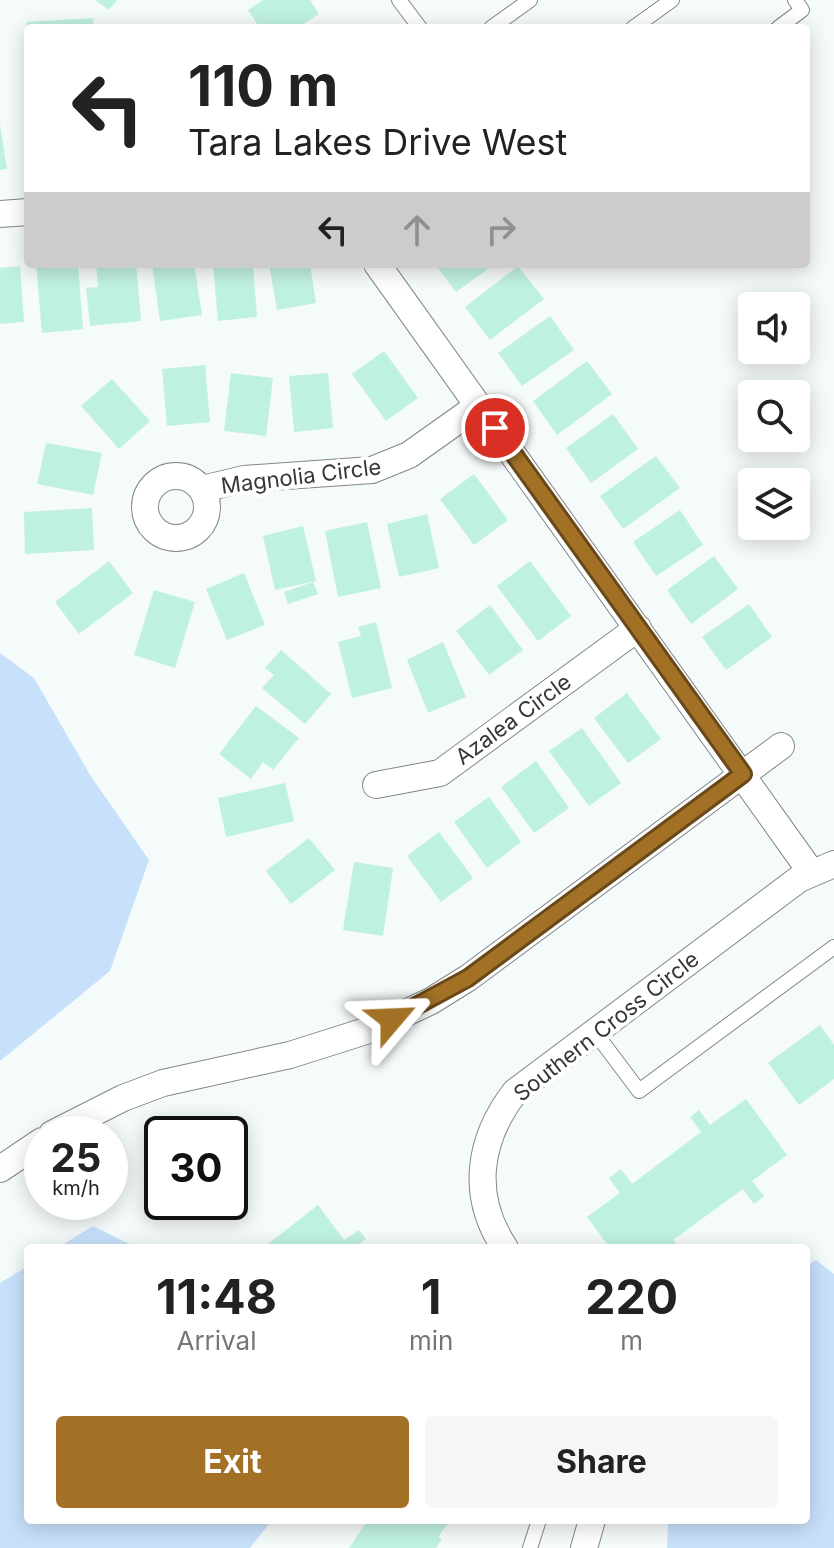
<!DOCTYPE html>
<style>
:root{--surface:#fff;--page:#f6f6f6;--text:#222;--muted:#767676;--accent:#a27126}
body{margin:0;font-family:Inter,sans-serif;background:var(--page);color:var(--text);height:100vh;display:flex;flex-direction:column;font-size:30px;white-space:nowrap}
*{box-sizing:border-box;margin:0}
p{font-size:26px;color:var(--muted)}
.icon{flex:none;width:44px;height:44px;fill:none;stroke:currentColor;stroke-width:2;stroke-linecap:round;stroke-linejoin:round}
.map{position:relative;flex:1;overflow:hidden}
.sheet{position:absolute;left:24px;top:1244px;width:786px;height:280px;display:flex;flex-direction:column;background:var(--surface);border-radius:8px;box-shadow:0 4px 20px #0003}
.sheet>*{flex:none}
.hud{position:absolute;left:24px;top:24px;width:786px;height:244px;border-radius:8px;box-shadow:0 4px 20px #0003;background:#fff;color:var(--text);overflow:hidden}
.controls{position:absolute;left:738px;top:292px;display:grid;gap:16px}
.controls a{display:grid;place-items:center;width:72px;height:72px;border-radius:8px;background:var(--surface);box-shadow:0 4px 20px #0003;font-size:40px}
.speed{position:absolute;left:24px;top:1116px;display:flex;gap:16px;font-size:40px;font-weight:700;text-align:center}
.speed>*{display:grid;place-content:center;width:104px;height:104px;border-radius:50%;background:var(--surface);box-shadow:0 4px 20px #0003;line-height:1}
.speed small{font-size:20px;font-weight:400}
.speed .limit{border:4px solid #111;border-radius:12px;background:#fff;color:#111}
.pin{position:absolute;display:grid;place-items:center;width:68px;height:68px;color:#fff;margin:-34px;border:4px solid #fff;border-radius:50%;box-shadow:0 2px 8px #0007}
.me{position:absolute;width:88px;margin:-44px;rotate:64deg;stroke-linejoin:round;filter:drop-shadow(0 0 6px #0008)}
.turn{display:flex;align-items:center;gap:28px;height:168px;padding:0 32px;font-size:36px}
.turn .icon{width:104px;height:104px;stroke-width:2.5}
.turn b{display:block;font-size:56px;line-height:68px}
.lanes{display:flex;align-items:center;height:76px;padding:0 32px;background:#0003;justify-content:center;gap:40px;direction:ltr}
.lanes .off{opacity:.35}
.eta{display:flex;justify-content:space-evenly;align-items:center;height:136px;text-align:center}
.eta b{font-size:48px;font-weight:700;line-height:56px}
.cta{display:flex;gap:16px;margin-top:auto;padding:16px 32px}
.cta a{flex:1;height:92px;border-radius:8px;background:var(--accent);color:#fff;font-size:32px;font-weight:700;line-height:92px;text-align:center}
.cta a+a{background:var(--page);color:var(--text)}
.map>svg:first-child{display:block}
</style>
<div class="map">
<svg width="834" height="1548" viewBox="0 0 834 1548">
<rect width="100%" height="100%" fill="#f5fafa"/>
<path fill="#c8e1fb" d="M0,653L34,678L90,775L149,860L110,971L0,1061Z
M93,1226L137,1248H57Z
M816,1260L834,1274V1548H667L668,1520H806V1266Z
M28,1266V1520H272L250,1548H0V1283Z"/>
<path fill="#bff1e2" d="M95,0H117L109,10Z
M263,0H310L319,14L297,28H260L248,10Z
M93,18L94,28H27V22Z
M0,124L7,169L0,170Z
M36,264H78L83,329L42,333Z
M96,264H136L141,321L90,326L86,288L98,287Z
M152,264H194L202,315L160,321Z
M213,264H253L257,317L218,321Z
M269,264H310L316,303L277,310Z
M435,264H495L456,292Z
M20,266L24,322L0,324V268Z
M518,266L544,299L490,340L465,307Z
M550,316L574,350L522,386L498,353Z
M384,351L418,398L386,421L352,374Z
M587,361L612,394L557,435L533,401Z
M205,365L210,422L167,426L162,369Z
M231,373L273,378L266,436L224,431Z
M328,373L333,428L294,432L289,376Z
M112,379L150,421L119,449L81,406Z
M613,414L638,449L591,483L566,448Z
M46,443L102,453L93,495L37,484Z
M656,456L680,488L623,529L600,496Z
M474,474L508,520L474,545L440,499Z
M92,508L94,550L25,554L24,512Z
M680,510L703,545L656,576L633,542Z
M427,514L439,568L399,577L387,524Z
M367,522L381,588L338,597L325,531Z
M303,526L316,581L275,590L263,536Z
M714,556L738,589L691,624L667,590Z
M109,561L133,593L79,634L55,602Z
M530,561L571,616L538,641L497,586Z
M244,573L265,625L227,640L206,589Z
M313,582L318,594L288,604L284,592Z
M154,590L195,602L175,668L134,655Z
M749,604L772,637L726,670L702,637Z
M490,605L523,650L489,675L456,631Z
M376,622L392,688L352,698L338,642L361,636L358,627Z
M443,642L466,697L428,713L407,660Z
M281,650L331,694L305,724L262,688L274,675L265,668Z
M627,693L661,739L628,763L594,718Z
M256,706L299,738L273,770L263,762L251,779L219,754Z
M582,728L621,783L589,806L549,751Z
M536,761L569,808L534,833L501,787Z
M285,783L294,821L226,837L218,798Z
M489,797L521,842L487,868L454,822Z
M439,832L473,878L441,902L407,856Z
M309,838L335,870L291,904L266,871Z
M354,862L393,868L383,936L343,930Z
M820,1025L834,1045V1079L799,1105L768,1063Z
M746,1099L787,1155L752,1181L764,1196L754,1204L743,1189L673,1240L680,1248H610L587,1217L620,1193L609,1178L621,1169L632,1184L701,1132L690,1117L699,1110L710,1125Z
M318,1205L344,1240L359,1230L366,1239L354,1248H263Z
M368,1520H450L438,1537L442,1539L436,1548H349Z"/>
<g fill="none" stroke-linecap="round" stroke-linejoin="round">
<g stroke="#838787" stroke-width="16">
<path id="service" d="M399,0L420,28
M491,28L530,0
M633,28L672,0
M778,28L802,10L795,0
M594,1031L639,1091L834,947
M530,1548L539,1520"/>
</g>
<g stroke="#838787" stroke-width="28">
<path id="minor" d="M0,214L28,212
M377,264L811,872
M145 507a31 31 0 1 1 62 0a31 31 0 1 1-62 0Z
M202,489L244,479L372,470L409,455L478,406
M376,785L440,773L638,628
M52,1134L123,1098L163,1083L290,1055L372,1029L431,1001L468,978L781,746
M0,1169L42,1141
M505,1248C470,1196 478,1140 515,1092L799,879L834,864
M584,1548L592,1520"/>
</g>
<use href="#service" stroke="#fff" stroke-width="14"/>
<use href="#minor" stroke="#fff" stroke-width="26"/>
</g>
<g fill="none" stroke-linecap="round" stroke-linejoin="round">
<g stroke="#694919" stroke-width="20">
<path id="route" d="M392,1019L468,978L743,774L495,428"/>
</g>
<use href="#route" stroke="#a27126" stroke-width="14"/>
</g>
<g text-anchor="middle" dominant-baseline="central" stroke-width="8" stroke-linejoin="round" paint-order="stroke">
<g font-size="22" fill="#363838" stroke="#fff">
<text transform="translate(301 476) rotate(-7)">Magnolia Circle</text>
<text transform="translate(513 719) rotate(-36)">Azalea Circle</text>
<text transform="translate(606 1026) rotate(-38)">Southern Cross Circle</text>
</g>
</g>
</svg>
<div class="controls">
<a><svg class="icon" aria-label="sound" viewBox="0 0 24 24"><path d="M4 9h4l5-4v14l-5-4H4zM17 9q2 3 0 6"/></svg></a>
<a><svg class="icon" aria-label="search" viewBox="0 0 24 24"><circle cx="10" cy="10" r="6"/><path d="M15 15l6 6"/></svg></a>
<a><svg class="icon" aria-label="layers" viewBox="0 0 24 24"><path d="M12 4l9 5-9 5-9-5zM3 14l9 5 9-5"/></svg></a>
</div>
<div class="speed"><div>25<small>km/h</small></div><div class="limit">30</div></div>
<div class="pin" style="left:495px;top:428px;background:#d93025"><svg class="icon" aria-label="arrive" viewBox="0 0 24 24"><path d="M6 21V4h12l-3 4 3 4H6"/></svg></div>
<svg class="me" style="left:392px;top:1019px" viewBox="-20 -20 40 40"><path d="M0-17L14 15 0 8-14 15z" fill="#a27126" stroke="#fff" stroke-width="4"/></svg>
<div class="hud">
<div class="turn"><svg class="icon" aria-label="left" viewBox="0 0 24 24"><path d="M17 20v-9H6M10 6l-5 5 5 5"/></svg><div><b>110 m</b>Tara Lakes Drive West</div></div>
<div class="lanes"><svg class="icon" aria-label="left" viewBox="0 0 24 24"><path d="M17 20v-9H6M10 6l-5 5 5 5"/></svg><svg class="icon off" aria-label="ahead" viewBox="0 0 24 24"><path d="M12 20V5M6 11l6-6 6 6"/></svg><svg class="icon off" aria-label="right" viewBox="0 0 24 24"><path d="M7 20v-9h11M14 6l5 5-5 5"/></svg></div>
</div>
<section class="sheet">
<div class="eta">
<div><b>11:48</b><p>Arrival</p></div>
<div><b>1</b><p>min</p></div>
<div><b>220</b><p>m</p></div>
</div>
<div class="cta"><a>Exit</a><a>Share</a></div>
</section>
</div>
